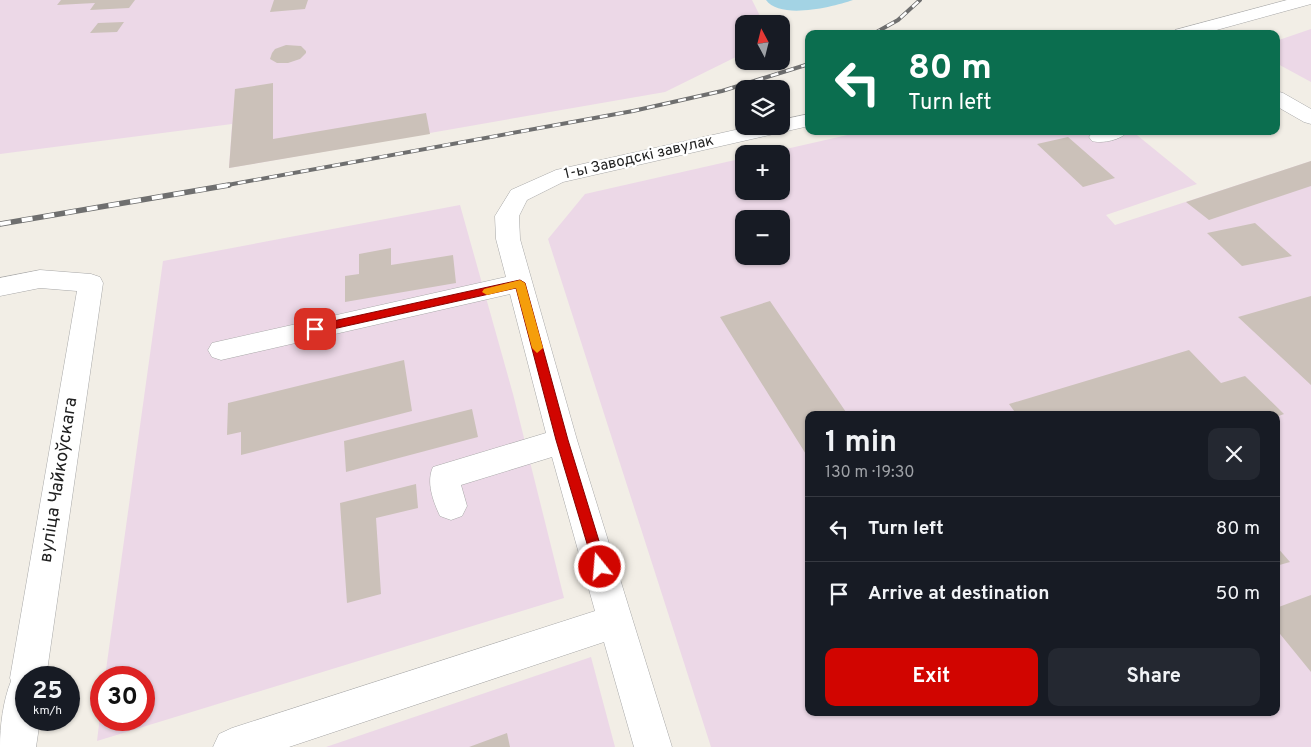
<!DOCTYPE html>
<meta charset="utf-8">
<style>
:root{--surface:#171b24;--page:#242831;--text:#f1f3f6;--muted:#9ea1a6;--line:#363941;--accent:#d10500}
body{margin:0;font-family:Overpass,sans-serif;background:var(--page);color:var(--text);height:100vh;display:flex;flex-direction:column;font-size:19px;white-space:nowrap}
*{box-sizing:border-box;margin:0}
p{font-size:16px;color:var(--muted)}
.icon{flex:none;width:28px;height:28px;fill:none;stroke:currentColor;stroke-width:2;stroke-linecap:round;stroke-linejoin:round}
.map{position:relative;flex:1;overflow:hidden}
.drawer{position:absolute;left:805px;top:411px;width:475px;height:305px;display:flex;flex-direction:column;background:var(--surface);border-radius:10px;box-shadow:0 1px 4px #0004}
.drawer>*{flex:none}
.banner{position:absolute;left:805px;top:30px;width:475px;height:105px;border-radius:10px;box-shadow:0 1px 4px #0004;background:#0b6e4f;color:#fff;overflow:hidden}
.needle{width:32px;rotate:353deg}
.controls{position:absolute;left:735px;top:15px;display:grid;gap:10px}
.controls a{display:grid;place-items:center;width:55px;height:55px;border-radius:10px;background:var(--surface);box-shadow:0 1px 4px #0004;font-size:25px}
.speed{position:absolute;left:15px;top:666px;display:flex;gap:10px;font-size:25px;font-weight:700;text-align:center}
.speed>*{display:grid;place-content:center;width:65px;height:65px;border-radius:50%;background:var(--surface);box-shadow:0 1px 4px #0004;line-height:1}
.speed small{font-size:12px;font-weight:400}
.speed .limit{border:8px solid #d22;background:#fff;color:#111}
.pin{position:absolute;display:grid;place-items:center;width:42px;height:42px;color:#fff;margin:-21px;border-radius:10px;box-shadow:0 2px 8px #0006}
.me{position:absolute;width:55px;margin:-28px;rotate:343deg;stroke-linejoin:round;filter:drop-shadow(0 0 4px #0008)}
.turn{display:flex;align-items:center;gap:18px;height:105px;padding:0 20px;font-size:22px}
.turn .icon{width:65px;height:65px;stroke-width:2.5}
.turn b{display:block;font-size:35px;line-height:42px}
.round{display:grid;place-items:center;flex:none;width:52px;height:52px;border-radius:10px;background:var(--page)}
.summary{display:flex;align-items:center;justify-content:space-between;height:85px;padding:0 20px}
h1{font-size:30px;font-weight:700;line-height:38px}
.cta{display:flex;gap:10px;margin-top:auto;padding:10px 20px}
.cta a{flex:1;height:58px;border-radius:10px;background:var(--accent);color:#fff;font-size:20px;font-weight:700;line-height:58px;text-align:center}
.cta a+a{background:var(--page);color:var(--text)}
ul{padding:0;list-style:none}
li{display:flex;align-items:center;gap:15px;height:65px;padding:0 20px;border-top:1px solid var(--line)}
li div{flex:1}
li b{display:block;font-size:19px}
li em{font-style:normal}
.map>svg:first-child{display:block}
</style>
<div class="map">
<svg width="1311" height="747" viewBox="0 0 1311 747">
<rect width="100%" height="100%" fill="#f2eee6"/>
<path fill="#ecd8e7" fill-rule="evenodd" d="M0,0H752L764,24H744V53L665,92L229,168L232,124L0,154Z
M1311,29V82L1276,63V41Z
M865,131H1132L1197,184L1106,215L1115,225L1311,161V747H711L548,239L585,194L744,158V191H781V154H764ZM744,219H781V256H744ZM809,415H1276V712H809Z
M460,205L513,394L564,598L97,741L101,708V720H144V678L105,677L163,261Z
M591,657L615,747H326Z"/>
<path fill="#a3d3e4" d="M766,0H853C833,7 780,20 766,0Z"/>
<path fill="#cbc1b9" d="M61,0H135L129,8L90,10L95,3L57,5Z
M274,0H308L305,9L270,12Z
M124,22L117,32L90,33L98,23Z
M286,45L301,46L306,51V53L300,59L288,63H277L270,59L272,53L275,49Z
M273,83V139L426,113L430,134L229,168L235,89Z
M1068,137L1115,178L1083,187L1037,144Z
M1311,161V186L1209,220L1186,202Z
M1255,223L1292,256L1242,266L1207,233Z
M391,248V265L453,255L456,283L345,302V276L359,274V254Z
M1311,296V385L1238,317Z
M770,301L848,415H809V459L720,317Z
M1189,350L1221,383L1245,376L1284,414L1276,417V415H1017L1009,404Z
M404,360L412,411L241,455V432L227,435L228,403Z
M472,409L478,437L346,472L344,441Z
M416,484L418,508L376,518L381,594L347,603L340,503Z
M1276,546L1290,562L1276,566Z
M1311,595V672L1276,629V608Z
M507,733L510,747H469Z"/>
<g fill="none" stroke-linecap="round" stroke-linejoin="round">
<g stroke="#a8a8a8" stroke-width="1">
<path id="minor" d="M1287,0H1311V4L1202,34H1172L1175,30Z
M1276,91L1283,93L1311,109V124L1304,122L1276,106Z
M809,114V126L563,182L527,200L519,216L520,239L577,440L672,747H634L604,642L289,747H213L219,734L232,728L595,611L552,457L461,485L467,506L462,516L451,520L440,516C433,501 426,482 433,467L546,433L510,294L221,360L212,357L208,350L212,343L506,277L496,239L495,216L511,190L556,170L753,126H781V120Z
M1096,131H1128C1122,140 1102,144 1092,141L1089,137L1092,133Z
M40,270L91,274L100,277L103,283L46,678H26V720H40L36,747H0C0,726 3,701 11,681L10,678L77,291L40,288L0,296V278Z"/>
</g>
<use href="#minor" fill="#fff" fill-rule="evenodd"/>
<g stroke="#6f6f6f" stroke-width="4">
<path id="rail-far1" d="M873,34L898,20L920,0
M222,186L633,111L722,91L809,64"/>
</g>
<g stroke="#6f6f6f" stroke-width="5.5">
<path id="rail" d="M0,224L229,185"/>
</g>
<use href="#rail-far1" stroke="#fff" stroke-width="2.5" stroke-dasharray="8" stroke-linecap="butt"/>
<use href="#rail" stroke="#fff" stroke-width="4" stroke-dasharray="11" stroke-linecap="butt"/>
</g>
<path fill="#d10500" stroke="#880300" d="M520,280L525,283L568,440L607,567L605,571L600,573L596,571L594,567L556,440L516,288L315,333L310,329L315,325Z"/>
<path fill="#f59e0b" d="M520,280L525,283L543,348L537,353L532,348L516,288L487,295L482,292L484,289Z"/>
<g text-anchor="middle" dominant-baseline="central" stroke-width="4.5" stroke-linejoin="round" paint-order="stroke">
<g font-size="15" fill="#212121" stroke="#fff">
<text transform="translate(639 158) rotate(-13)">1-ы Заводскі завулак</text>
</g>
<g font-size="18" fill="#212121" stroke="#fff">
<text transform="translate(59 480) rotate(-81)">вуліца Чайкоўскага</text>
</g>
</g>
</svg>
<div class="controls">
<a><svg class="needle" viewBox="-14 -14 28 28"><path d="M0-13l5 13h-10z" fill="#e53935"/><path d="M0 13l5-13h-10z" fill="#9ea1a6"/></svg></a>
<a><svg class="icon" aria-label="layers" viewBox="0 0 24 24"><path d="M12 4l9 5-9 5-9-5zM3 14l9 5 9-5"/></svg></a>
<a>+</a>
<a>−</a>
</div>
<div class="speed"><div>25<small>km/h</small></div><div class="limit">30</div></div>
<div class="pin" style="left:315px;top:329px;background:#d93025"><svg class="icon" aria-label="arrive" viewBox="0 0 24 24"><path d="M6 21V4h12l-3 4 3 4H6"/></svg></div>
<svg class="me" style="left:600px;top:567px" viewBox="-20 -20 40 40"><circle r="17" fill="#d10500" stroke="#fff" stroke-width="3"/><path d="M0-11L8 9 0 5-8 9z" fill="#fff"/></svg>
<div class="banner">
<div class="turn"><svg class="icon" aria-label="left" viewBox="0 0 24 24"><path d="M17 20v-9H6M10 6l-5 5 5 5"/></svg><div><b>80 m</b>Turn left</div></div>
</div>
<section class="drawer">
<div class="summary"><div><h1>1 min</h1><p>130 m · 19:30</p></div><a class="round"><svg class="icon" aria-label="close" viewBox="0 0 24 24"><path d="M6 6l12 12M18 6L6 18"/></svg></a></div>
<ul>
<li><svg class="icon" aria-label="left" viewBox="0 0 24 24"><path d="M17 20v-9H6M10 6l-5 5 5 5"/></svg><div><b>Turn left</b></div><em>80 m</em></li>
<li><svg class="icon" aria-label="arrive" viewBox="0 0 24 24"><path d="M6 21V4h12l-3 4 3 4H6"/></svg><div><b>Arrive at destination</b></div><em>50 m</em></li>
</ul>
<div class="cta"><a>Exit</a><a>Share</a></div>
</section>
</div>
